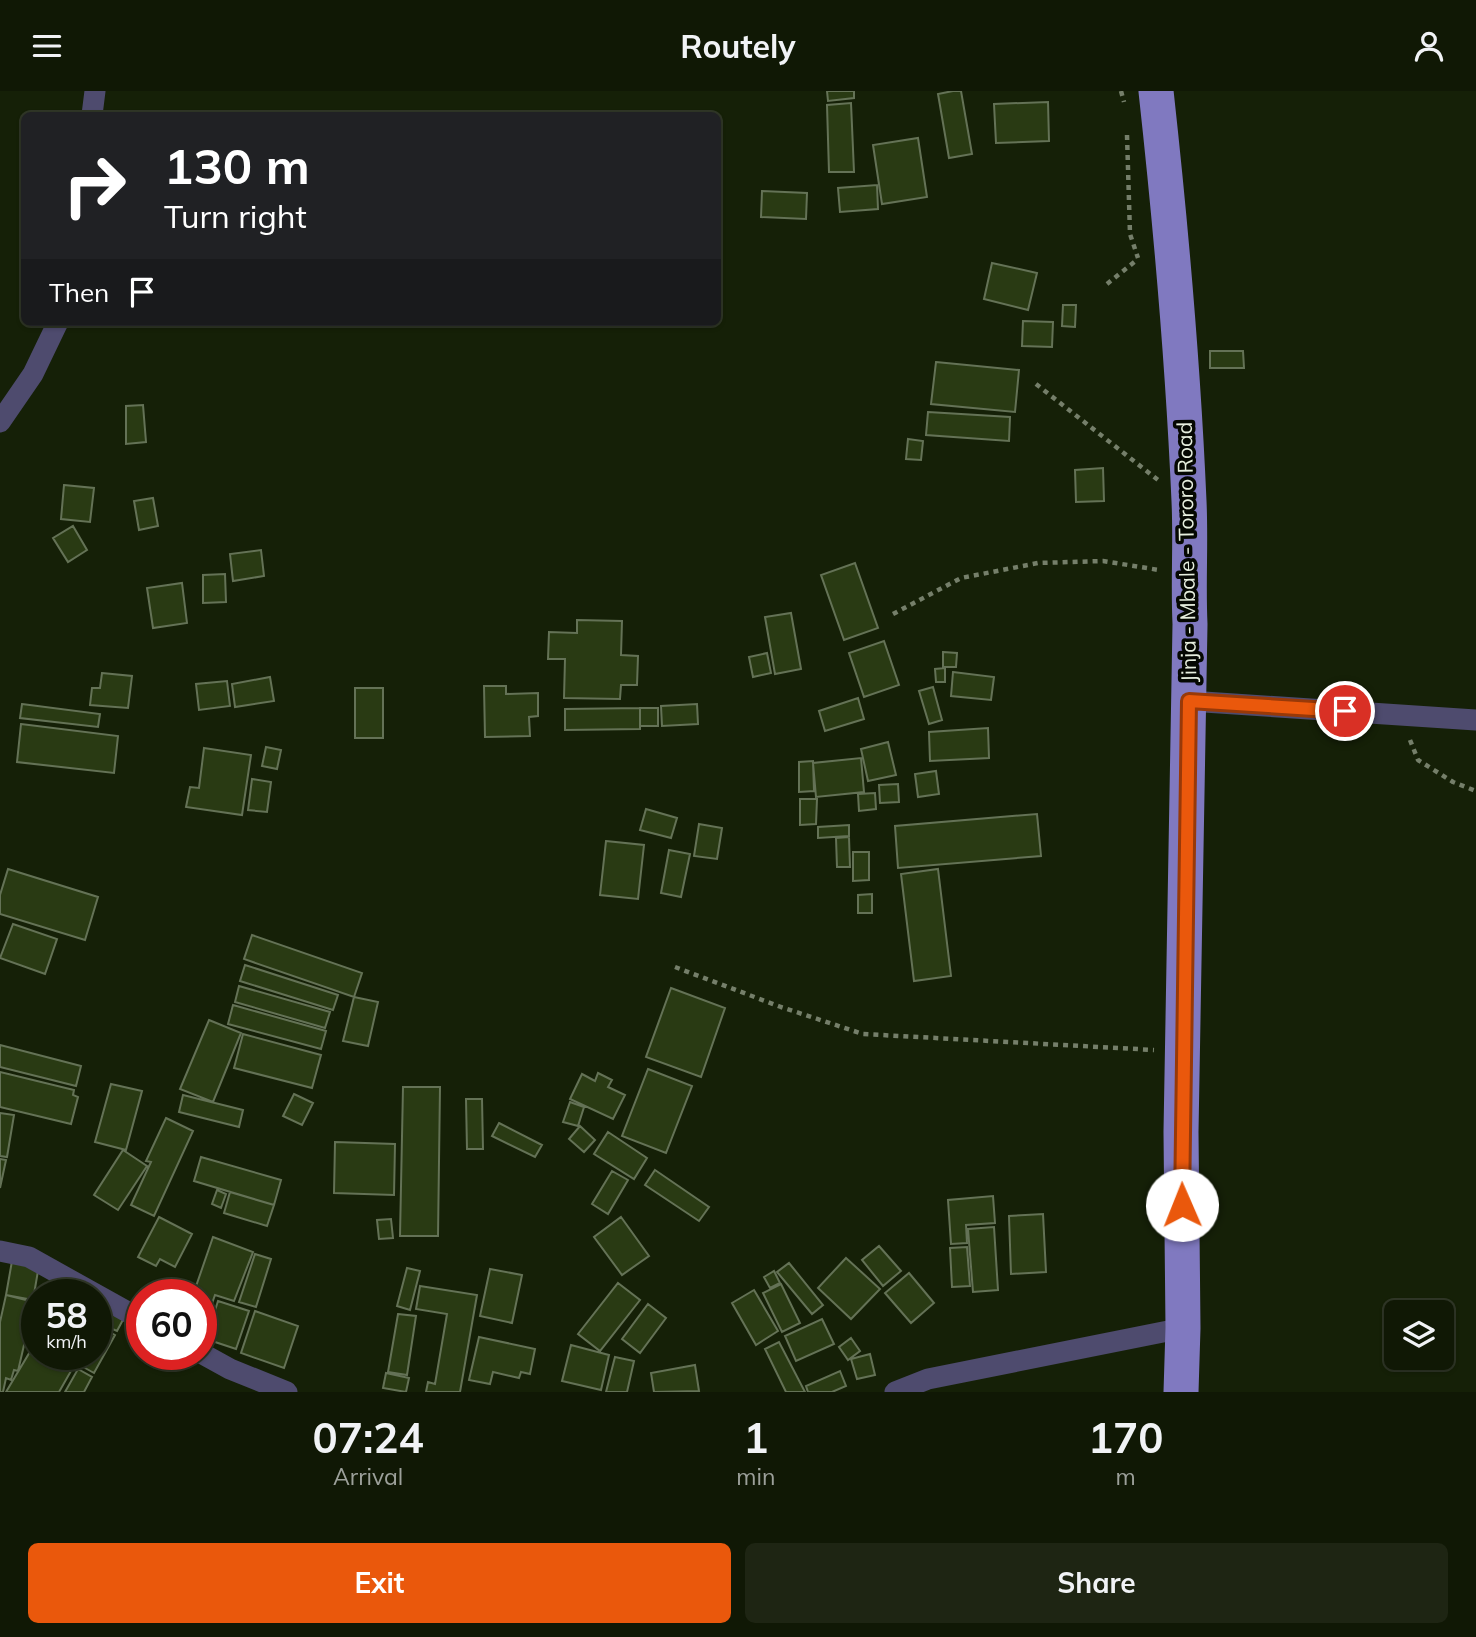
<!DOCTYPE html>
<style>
:root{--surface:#101805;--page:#1e2513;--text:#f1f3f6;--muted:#9ca09a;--line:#303727;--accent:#ea580c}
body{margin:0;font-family:Mulish,sans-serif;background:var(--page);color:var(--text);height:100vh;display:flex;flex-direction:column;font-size:26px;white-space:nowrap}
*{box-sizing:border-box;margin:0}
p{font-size:23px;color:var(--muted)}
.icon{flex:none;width:38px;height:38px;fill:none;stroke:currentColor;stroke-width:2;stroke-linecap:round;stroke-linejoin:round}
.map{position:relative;height:1301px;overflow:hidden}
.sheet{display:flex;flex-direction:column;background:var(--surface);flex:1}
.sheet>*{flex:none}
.guide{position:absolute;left:21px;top:21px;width:700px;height:214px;border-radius:10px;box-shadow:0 2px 5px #0004,0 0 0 2px var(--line);background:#202124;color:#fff;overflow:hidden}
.buttons{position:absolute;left:1384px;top:1209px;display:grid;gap:14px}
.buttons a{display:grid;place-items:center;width:70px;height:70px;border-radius:10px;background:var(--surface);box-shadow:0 2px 5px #0004,0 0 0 2px var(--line);font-size:35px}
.speed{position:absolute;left:21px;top:1188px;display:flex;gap:14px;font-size:35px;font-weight:700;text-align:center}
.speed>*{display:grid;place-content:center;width:91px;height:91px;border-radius:50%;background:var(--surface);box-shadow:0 2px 5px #0004,0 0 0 2px var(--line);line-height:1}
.speed small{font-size:18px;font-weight:400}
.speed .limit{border:10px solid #d22;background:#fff;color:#111}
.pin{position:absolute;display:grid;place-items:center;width:60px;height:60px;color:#fff;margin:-30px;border:4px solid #fff;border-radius:50%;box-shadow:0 2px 7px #0007}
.me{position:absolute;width:77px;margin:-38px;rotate:359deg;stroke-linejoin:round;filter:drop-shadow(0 0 5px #0008)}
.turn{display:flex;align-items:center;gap:24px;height:147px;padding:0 28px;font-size:32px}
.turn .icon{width:91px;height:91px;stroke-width:2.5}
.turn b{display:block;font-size:49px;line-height:60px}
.then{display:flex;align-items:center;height:66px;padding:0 28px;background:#0003;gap:14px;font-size:26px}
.eta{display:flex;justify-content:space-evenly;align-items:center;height:119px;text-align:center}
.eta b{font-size:42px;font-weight:700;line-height:49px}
.cta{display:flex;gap:14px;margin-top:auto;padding:14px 28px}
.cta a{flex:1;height:80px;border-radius:10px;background:var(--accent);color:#fff;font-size:28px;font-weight:700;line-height:80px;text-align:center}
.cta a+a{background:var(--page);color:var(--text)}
header{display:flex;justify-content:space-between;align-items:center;height:91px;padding:0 28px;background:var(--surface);font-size:32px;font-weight:700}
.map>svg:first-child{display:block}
</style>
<header><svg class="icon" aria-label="menu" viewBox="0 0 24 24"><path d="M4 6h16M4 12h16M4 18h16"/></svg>Routely<svg class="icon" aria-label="person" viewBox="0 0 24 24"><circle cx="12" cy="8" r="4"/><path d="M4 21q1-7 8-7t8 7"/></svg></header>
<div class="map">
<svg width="1476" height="1301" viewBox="0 0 1476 1301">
<rect width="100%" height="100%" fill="#152007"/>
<path fill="#293a13" stroke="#647256" stroke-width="2" d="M827,0H854V7L828,10Z
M953,0H961L972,63L949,67L938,3Z
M1048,11L1049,50L996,52L994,13Z
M851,12L854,81H829L827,14Z
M918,47L927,106L882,113L873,54Z
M877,94L878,118L840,121L838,97Z
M762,100L807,102L806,128L761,126Z
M992,172L1037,182L1028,219L984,208Z
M1063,214H1076L1075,236L1062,235Z
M1023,230L1053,231L1052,256L1022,255Z
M1210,260H1243L1244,277H1210Z
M936,271L1019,279L1015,321L931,313Z
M143,314L146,351L126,353V315Z
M928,321L1010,326L1009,350L926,344Z
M908,348L923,350L921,369L906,368Z
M1103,377L1104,410L1076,411L1075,379Z
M64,394L94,397L90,431L61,428Z
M153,407L158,435L139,439L134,410Z
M73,435L87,459L68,471L53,447Z
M261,459L264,485L233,490L230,463Z
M855,472L878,537L844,549L821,484Z
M225,483L226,511L203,512V484Z
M182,492L187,532L153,537L147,497Z
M791,522L801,578L775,583L765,526Z
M577,529L622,530L621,564L638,565L637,594H621L620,608L564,607L565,568H548L549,541L577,542Z
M884,550L899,594L864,606L849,562Z
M943,561L957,562L956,576H943Z
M767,562L771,582L753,586L749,566Z
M945,577V591H936L935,578Z
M953,581L994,586L991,609L951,605Z
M102,582L132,585L128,617L90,614L92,597H100Z
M270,586L274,610L235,616L232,593Z
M227,590L230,615L199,619L196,593Z
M484,595H506V603L538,602V625L529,626L530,645L485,646Z
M933,596L942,629L929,633L919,600Z
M355,597H383V647H355Z
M858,607L864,628L825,640L819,620Z
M22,613L100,623L98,636L20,627Z
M697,613L698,633L662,635L661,615Z
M640,617V638L565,639V618Z
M640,617H658V635H640Z
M21,633L118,645L114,682L17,671Z
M988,637L989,667L930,670L929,641Z
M888,651L896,684L868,690L861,658Z
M266,656L281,659L277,678L262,675Z
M204,657L251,664L242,724L186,716L190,696L199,697Z
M861,667L864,701L816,706L813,672Z
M813,670L814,700L799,701V671Z
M936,680L939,703L918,706L915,683Z
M252,688L271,691L267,721L248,719Z
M898,693L899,711L880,712L879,694Z
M875,702L876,718L859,720L858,703Z
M800,708H817L816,733L800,734Z
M646,718L677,727L671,747L640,739Z
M1037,723L1041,765L898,777L895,735Z
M699,733L722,737L717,768L694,765Z
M849,734V745L818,747V736Z
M849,746L850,776H837L836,747Z
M606,750L644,754L638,808L600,804Z
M669,759L690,763L681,806L661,802Z
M853,761H869V789L853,790Z
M8,778L98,806L85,849L0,823V804Z
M938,778L951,885L914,890L901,783Z
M872,803V822H858V804Z
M13,833L57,848L45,883L0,867Z
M252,844L362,882L354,906L244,868Z
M245,874L338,904L333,919L240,890Z
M239,895L330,921L325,937L235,911Z
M671,897L725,917L701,986L646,966Z
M354,906L378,911L368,955L343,950Z
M233,914L326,940L321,958L228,933Z
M209,929L241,942L213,1011L180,998Z
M243,943L321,964L312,997L234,977Z
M0,954L81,975L76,995L0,976Z
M648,978L692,995L666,1062L622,1045Z
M0,981L74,999L73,1004L78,1006L71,1033L0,1016Z
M598,982L612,989L608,996L625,1004L613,1028L570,1008L582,983L595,990Z
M111,993L142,1000L126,1059L95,1051Z
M403,996H440L438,1145H400Z
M294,1003L313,1012L302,1034L283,1025Z
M183,1004L243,1019L239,1036L179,1021Z
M466,1008H482L483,1058H467Z
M570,1011L584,1016L578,1035L563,1031Z
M0,1022L14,1024L7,1066L0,1065Z
M166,1027L193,1040L154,1125L131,1114L151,1071L146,1070Z
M499,1032L542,1054L535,1066L492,1045Z
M580,1035L595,1049L584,1061L569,1048Z
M608,1041L647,1067L634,1088L594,1063Z
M335,1051L395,1053L394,1104L334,1102Z
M123,1059L147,1075L118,1119L94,1104Z
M201,1066L281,1089L274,1114L194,1090Z
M0,1068L6,1069L0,1097Z
M655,1079L709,1116L699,1130L645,1094Z
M612,1080L628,1089L608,1123L592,1113Z
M217,1099L226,1103L221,1117L212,1113Z
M230,1101L274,1114L267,1135L224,1122Z
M993,1105L995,1132L966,1134L967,1152L951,1153L948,1109Z
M1043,1123L1046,1181L1011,1183L1009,1125Z
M159,1126L192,1143L175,1176L160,1168L156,1175L138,1166Z
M621,1126L649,1165L622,1184L594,1146Z
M391,1128L393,1147L379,1148L377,1129Z
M994,1136L998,1199L973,1201L968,1138Z
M213,1146L253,1161L234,1210L215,1204L203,1238L201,1204H193Z
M879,1155L901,1180L883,1195L862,1169Z
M967,1156L970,1195L952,1196L950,1157Z
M255,1163L271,1168L256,1216L239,1211Z
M846,1167L880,1198L851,1228L818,1197Z
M12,1170L39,1174L33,1209L6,1204Z
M789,1172L823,1214L812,1223L777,1181Z
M407,1177L420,1180L410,1219L397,1215Z
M490,1178L522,1184L512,1232L480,1225Z
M774,1180L780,1192L770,1197L764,1186Z
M909,1182L934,1212L911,1232L885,1202Z
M618,1192L640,1209L600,1260L578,1243Z
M781,1193L800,1232L782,1241L763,1202Z
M420,1195L477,1204L460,1301H426L428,1291L435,1293L447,1223L416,1218Z
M754,1199L778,1240L756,1254L732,1212Z
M6,1204L34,1211L18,1280L14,1279L11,1289L6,1287L3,1301H0V1231Z
M218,1210L249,1220L236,1258L206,1248Z
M648,1213L666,1227L640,1262L622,1248Z
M108,1218L125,1225L117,1240L101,1233Z
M255,1220L298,1235L284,1277L241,1262Z
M398,1223L416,1225L407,1284L388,1281Z
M822,1228L834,1253L796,1270L785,1245Z
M96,1233L115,1244L94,1282L69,1268L72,1264H96Z
M479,1246L535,1258L530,1283L521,1281L519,1287L493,1281L490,1293L469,1289Z
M851,1247L860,1260L848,1269L839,1256Z
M37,1249V1264H68L66,1268L75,1273L59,1301H6Z
M779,1251L805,1301H786L765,1258Z
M571,1254L609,1264L601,1299L562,1290Z
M870,1263L875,1284L857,1288L851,1268Z
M615,1266L634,1270L627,1301H606Z
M695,1274L699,1300L654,1301L651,1282Z
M78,1278L92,1286L84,1301H65Z
M840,1280L846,1295L832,1301H808L806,1295Z
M386,1282L409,1287L406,1301L383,1297Z"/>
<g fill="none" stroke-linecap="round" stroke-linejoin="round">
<path stroke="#757f6a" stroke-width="4.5" stroke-dasharray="5 5" stroke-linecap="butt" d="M1121,0L1124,11
M1127,44L1130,143L1138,167
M1107,193L1138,168
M1036,293L1158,389
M893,523L961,487L1038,472L1103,470L1159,479
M1410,649L1418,669L1453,691L1476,700
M675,876L781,916L863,943L1154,959"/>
<path stroke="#4e4b6e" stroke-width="21" d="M92,24L95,0
M0,331L33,283L58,231
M1189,610L1476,629
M0,1160L29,1166L142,1229
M201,1262L230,1278L287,1301
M895,1301L928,1288L1183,1237"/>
<path stroke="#8079c0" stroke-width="35" d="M1156,0C1171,136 1183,273 1189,410C1191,451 1188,492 1190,533L1181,1041L1183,1237L1181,1301"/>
</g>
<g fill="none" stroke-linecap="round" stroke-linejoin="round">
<g stroke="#983908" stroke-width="18">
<path id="route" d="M1182,1114L1189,610L1345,620"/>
</g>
<use href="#route" stroke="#ea580c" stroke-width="12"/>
</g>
<g text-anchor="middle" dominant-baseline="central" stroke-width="7" stroke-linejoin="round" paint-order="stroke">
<g font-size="21" fill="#e7efdf" stroke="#050802">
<text transform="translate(1186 461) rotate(-91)">Jinja - Mbale - Tororo Road</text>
</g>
</g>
</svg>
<div class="buttons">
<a><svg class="icon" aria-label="layers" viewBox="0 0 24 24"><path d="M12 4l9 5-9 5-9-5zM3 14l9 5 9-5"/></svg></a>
</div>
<div class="speed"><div>58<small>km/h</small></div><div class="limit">60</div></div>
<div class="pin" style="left:1345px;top:620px;background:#d93025"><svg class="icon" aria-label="arrive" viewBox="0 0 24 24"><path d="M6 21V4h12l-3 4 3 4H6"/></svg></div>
<svg class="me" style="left:1182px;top:1114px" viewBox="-20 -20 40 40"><circle r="19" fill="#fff"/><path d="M0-13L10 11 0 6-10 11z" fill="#ea580c"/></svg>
<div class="guide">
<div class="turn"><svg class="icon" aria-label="right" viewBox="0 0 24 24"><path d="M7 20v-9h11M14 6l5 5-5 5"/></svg><div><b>130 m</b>Turn right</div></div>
<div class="then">Then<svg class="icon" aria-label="arrive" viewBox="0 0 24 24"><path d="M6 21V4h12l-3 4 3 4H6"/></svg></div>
</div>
</div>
<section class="sheet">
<div class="eta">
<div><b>07:24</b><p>Arrival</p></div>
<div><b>1</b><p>min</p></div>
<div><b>170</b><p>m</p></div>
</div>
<div class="cta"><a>Exit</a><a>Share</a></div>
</section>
